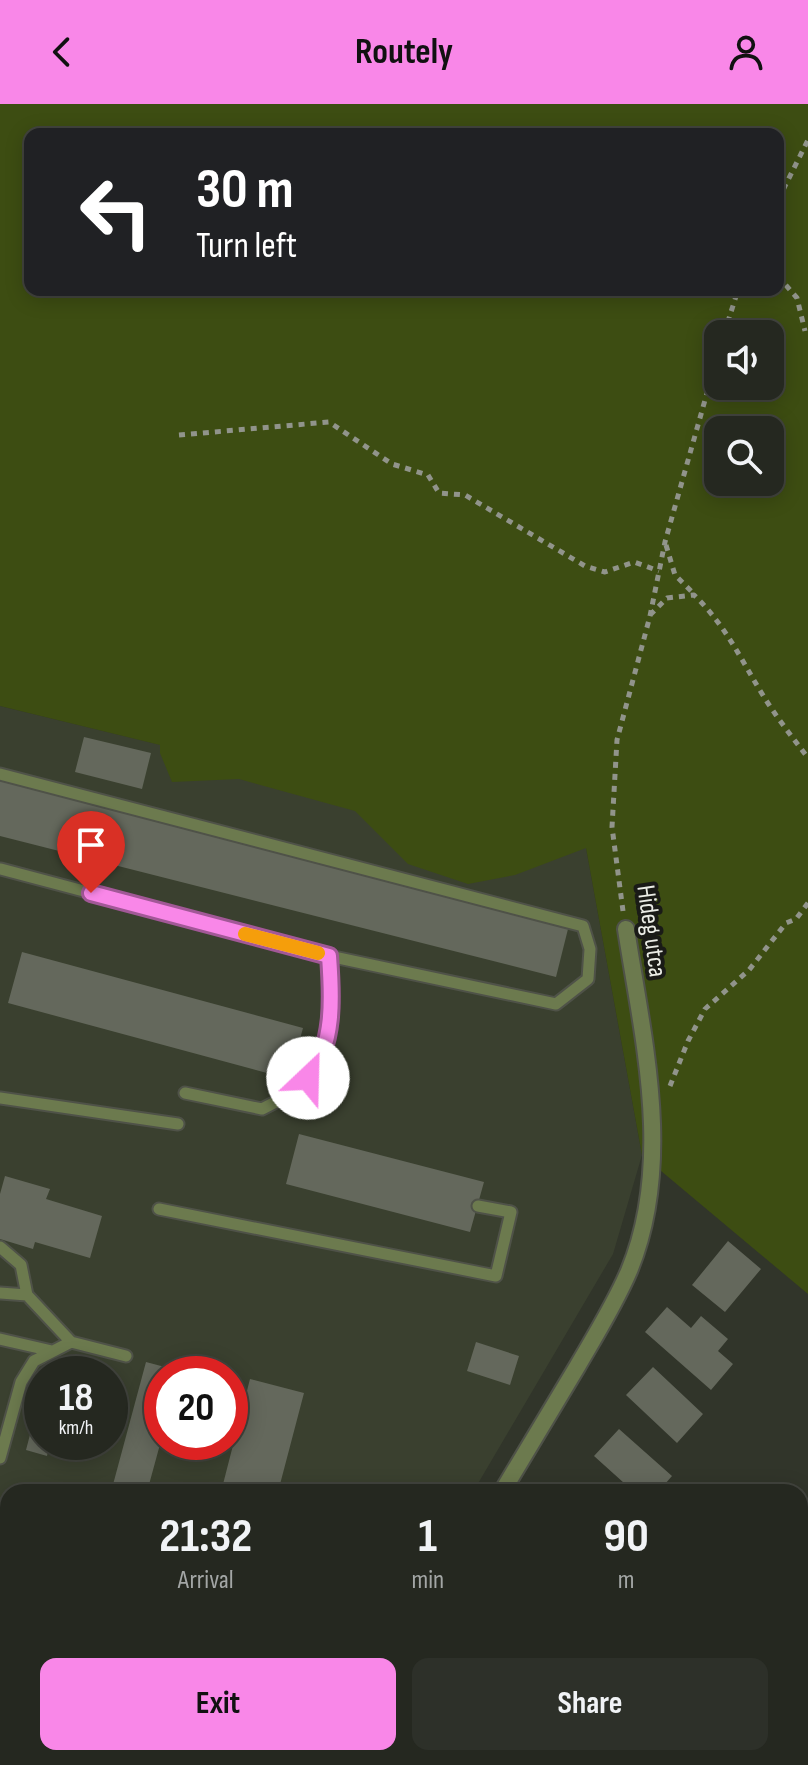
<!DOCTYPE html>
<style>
:root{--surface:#252820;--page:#2d3029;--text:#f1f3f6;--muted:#a3a6a5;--line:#42443e;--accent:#f987e8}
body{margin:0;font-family:"Sofia Sans Condensed",sans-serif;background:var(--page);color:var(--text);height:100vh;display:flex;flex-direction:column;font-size:30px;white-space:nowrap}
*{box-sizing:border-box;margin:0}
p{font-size:26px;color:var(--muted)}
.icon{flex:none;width:44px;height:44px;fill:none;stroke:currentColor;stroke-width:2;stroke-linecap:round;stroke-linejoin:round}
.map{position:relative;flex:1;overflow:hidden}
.side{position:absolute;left:0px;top:1380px;width:808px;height:282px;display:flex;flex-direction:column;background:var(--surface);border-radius:24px 24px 0 0;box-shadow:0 4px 20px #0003,0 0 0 2px var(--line)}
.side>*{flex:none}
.hud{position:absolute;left:24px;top:24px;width:760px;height:168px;border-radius:16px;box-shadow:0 4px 20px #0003,0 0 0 2px var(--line);background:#202124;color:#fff;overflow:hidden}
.controls{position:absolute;left:704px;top:216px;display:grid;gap:16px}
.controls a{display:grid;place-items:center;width:80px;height:80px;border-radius:16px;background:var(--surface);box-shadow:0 4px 20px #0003,0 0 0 2px var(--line);font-size:40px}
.speed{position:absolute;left:24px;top:1252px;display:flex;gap:16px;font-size:40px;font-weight:700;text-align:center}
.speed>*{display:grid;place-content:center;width:104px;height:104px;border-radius:50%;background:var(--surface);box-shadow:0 4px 20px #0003,0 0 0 2px var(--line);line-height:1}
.speed small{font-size:20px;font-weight:400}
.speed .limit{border:12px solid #d22;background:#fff;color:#111}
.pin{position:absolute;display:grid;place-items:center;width:68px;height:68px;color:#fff;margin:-82px -34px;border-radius:50% 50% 50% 0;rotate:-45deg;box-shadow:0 0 8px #0007}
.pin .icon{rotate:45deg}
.me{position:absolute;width:88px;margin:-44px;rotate:24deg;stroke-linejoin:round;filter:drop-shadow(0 0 6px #0008)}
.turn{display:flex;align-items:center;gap:28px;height:168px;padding:0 40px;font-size:36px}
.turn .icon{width:104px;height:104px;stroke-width:2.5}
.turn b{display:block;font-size:56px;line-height:68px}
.eta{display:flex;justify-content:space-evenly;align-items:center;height:136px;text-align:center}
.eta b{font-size:48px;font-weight:700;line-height:56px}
.primary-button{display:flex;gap:16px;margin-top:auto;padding:16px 40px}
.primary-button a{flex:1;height:92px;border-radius:16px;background:var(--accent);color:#111;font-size:32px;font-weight:700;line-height:92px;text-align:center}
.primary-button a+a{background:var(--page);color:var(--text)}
header{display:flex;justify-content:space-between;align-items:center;height:104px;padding:0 40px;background:var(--accent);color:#111;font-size:36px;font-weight:700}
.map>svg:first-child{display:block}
</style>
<header><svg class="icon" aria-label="back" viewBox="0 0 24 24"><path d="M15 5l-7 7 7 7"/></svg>Routely<svg class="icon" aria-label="person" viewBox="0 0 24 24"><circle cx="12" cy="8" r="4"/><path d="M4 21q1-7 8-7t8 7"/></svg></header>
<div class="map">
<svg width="808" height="1661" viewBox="0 0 808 1661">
<rect width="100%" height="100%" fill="#31352a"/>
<path fill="#3a402f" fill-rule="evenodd" d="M0,602L586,744L642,1051L613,1150L473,1388H8V1602H0ZM42,1270H110V1338H42ZM162,1270H230V1338H162Z
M34,1654H316L312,1661H32Z"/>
<path fill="#3d4d12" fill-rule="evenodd" d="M0,0H808V1190L642,1051L586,744L515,771L468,780L408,760L355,707L239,675L172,678L160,649V641L0,602ZM30,30H778V186H30ZM718,230H770V282H718ZM718,326H770V378H718Z"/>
<path fill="#64685c" d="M84,633L151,649L142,685L75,668Z
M0,677L569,821L556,873L0,732Z
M22,848L303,924L289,975L8,899Z
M299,1030L484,1078L470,1128L286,1080Z
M5,1072L50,1085L46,1095L102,1112L90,1154L35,1138L33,1145L0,1135V1090Z
M728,1137L761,1165L725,1208L692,1181Z
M667,1203L691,1224L701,1212L728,1235L718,1247L733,1260L711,1286L645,1228Z
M476,1238L519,1252L510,1281L467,1267Z
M146,1258L180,1267L179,1270H162V1333L147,1388H111Z
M653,1263L703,1310L677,1339L626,1291Z
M250,1275L304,1289L278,1388H221Z
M32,1323L42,1325V1338H50L47,1352L26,1346Z
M619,1325L672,1372L658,1388H634L594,1352Z
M800,1552L808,1559V1595L800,1588Z
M43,1654H81L79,1661H41Z
M159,1654H209L207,1661H172L158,1657Z
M411,1654H482L491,1661H406Z
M706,1654H741L744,1657L741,1661H700Z"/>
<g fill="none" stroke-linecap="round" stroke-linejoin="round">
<g stroke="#4f5248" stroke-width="15">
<path id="lane" d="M0,670L583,822L590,845L588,875L556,900L329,852L333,899L318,961L297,987L262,1005L185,989
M1,765L329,852
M0,994L178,1020
M159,1105L496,1172L511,1108L478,1102
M0,1143L21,1161L27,1191
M0,1189L27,1191L71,1238
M0,1235L52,1247
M0,1354L21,1278L34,1257L71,1238L126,1252
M0,1401L8,1416
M0,1625H8"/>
</g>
<g stroke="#4f5248" stroke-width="20">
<path id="street" d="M502,1388C527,1346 552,1305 577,1263C595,1232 615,1200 629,1167C674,1058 643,935 626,825
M339,1661L343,1654"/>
</g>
<path stroke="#91948b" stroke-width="5" stroke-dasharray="6 6" stroke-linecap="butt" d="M778,96L808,36
M778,172L797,194L805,227
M724,230L738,186
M179,331L329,318L392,360L428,371L439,389L465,391L585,462L605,468L634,458L659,467
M666,441L675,471L694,490
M650,511L667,494L694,491C727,523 741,556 764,593C777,614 793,634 808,654
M623,807L612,723L617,636L650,512L665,438L718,250
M670,982L688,937L705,905L749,866L786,819L796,815L808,799
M22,1661L24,1654"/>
<use href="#lane" stroke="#6c7a4e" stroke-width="11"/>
<use href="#street" stroke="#6c7a4e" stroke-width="16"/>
</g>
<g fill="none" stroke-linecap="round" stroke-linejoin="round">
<g stroke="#a25897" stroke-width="20">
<path id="route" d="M91,789L329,852C332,892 335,941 308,974"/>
</g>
<use href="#route" stroke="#f987e8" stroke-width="14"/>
<path stroke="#f59e0b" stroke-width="14" d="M245,830L318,849"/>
</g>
<g text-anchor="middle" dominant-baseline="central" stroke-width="8" stroke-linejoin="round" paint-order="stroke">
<g font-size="26" fill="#ebede6" stroke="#1a1b17">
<text transform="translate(651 827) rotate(82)">Hideg utca</text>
</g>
</g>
</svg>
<div class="controls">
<a><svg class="icon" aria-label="sound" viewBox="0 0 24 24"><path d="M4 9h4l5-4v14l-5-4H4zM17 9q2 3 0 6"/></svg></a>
<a><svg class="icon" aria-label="search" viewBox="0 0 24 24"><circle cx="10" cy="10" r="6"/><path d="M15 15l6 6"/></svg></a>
</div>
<div class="speed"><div>18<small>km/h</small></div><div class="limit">20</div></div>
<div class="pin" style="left:91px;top:789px;background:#d93025"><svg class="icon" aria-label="arrive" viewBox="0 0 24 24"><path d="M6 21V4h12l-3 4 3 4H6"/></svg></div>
<svg class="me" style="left:308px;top:974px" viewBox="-20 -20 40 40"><circle r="19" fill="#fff"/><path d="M0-13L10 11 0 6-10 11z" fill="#f987e8"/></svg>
<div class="hud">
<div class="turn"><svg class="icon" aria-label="left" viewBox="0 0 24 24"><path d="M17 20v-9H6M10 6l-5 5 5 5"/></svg><div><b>30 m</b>Turn left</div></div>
</div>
<section class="side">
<div class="eta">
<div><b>21:32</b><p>Arrival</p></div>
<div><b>1</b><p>min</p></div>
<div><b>90</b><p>m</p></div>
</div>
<div class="primary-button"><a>Exit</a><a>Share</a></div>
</section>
</div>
